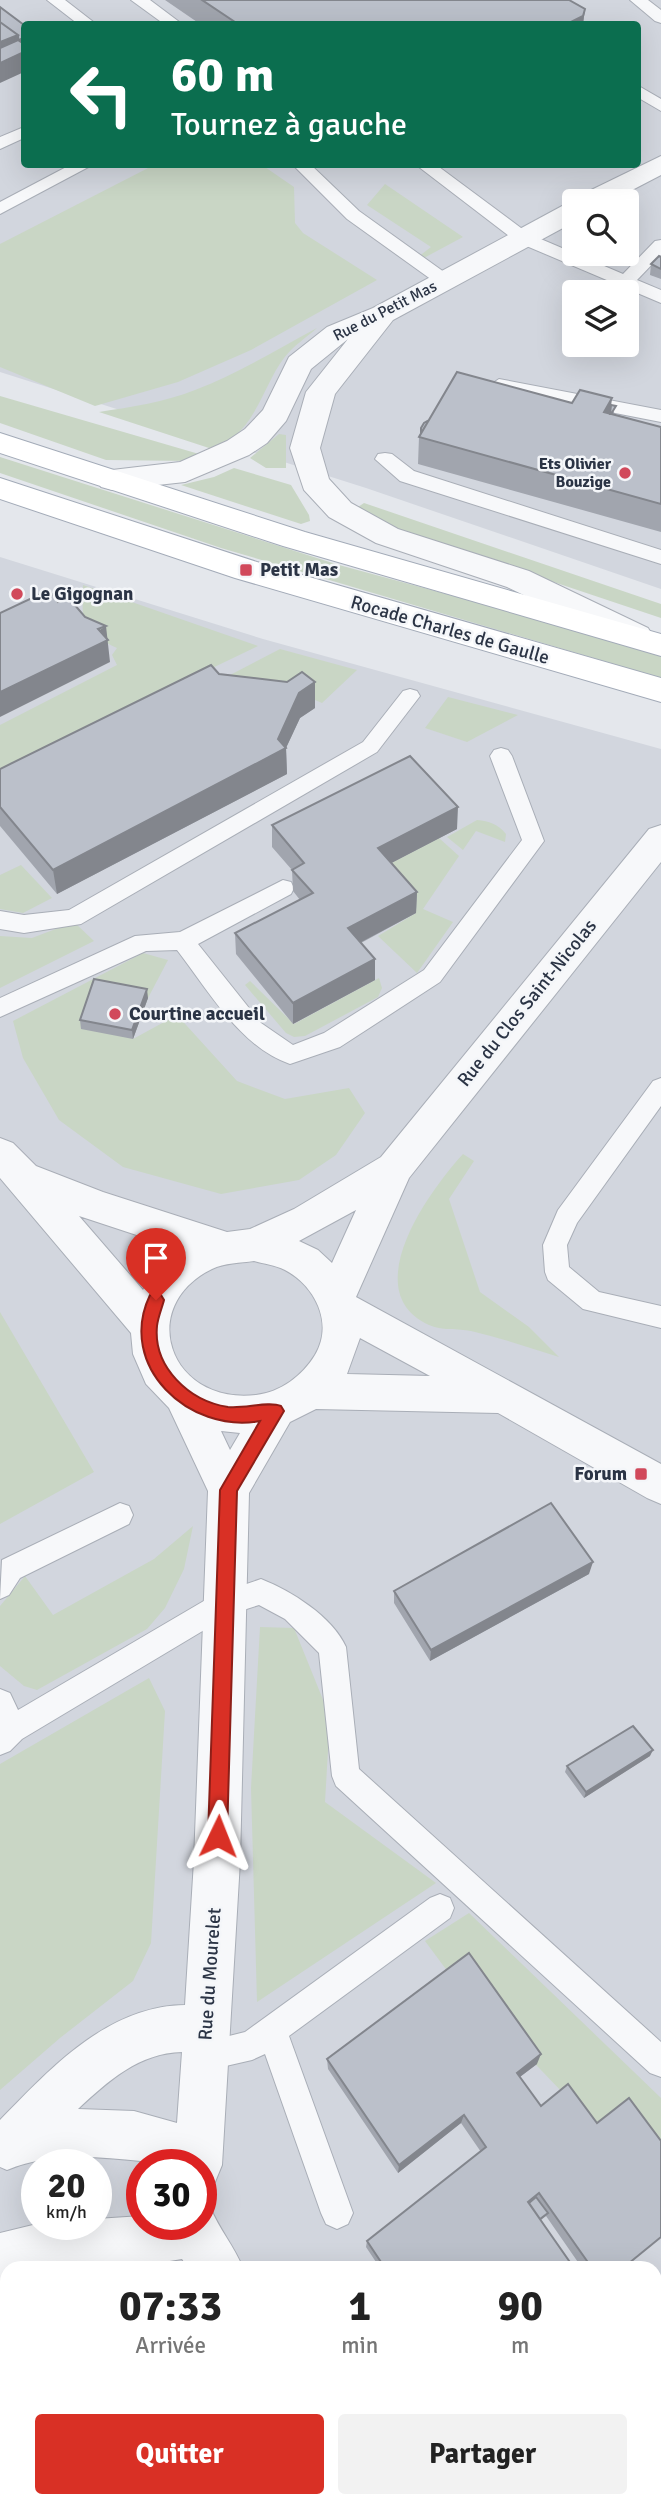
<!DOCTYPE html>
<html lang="fr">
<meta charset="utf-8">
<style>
:root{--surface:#fff;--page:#f2f2f2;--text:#222;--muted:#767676;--accent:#d93025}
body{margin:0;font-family:Signika,sans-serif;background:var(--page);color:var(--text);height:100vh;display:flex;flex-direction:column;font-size:26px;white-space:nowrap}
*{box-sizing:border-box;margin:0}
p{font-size:23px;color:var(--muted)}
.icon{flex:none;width:38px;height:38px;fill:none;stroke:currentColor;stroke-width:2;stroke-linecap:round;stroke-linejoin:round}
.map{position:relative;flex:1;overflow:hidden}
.side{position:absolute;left:0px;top:2261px;width:662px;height:247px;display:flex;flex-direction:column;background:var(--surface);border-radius:21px 21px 0 0;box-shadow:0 7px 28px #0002}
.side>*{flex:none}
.banner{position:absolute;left:21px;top:21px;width:620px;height:147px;border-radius:7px;box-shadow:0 7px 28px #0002;background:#0b6e4f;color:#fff;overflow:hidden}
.buttons{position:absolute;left:562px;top:189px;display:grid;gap:14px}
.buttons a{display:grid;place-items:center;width:77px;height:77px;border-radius:7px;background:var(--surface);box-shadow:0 7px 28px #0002;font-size:35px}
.speed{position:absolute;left:21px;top:2149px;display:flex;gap:14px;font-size:35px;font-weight:700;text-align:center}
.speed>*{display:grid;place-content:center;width:91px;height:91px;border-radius:50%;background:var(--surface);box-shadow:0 7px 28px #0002;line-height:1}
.speed small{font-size:18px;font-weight:400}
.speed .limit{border:10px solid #d22;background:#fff;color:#111}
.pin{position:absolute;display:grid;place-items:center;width:60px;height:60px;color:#fff;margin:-72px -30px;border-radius:50% 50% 50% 0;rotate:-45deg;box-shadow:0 0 7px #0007}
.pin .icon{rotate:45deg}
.me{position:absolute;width:77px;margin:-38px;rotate:2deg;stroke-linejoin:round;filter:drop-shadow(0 0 5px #0008)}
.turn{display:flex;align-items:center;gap:24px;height:147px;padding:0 35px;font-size:32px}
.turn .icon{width:91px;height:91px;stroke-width:2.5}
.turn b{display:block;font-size:49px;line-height:60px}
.eta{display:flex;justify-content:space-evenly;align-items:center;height:119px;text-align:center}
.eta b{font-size:42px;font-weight:700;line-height:49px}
.cta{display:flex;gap:14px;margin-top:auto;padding:14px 35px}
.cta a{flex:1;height:80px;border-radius:7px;background:var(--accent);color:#fff;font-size:28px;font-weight:700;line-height:80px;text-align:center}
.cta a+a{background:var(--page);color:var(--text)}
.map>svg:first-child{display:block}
</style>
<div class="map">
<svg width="661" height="2507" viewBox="0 0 661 2507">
<rect width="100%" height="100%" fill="#e4e7ec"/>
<path fill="#d2d6de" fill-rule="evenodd" d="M0,0H661V589L366,488L0,372ZM24,24H637V164H24ZM574,201H626V254H574ZM574,292H626V345H574Z
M0,557L263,639L661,749V2507H0ZM37,2165H96V2224H37ZM142,2165H201V2224H142ZM7,2268H654V2501H7Z"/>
<path fill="#c9d6c5" d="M154,165H262L294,187L295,223L303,233L377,280L251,350L178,382L95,406L0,367V244Z
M385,184L463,237L422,259L418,257L431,247L367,205Z
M317,328C307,337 293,346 284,358C260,390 254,439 209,448L99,412C131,407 165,402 195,390C238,374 277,349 317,328Z
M0,396L199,454L190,461L106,460L0,423Z
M279,434L286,435V468H266L250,458Z
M0,457L339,565L661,652V678L221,548L0,473Z
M234,468L291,485L309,515L310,521L301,524L181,485L214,477Z
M364,503L661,604V618L398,530L358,507Z
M83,585L258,646L0,770V725L117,665L112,655L117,648C80,631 82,623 83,585Z
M280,649L357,670L322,703L301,694L209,686Z
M448,697L518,715L467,742L425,728Z
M477,820C489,821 498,824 506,834L505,842L476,831L463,850L447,837Z
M439,838L459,856L423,909L453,922L417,973L378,936L416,913L378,870Z
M21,865L52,898L23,913L0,909V875Z
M74,922L94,941L0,988V936L32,938Z
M143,953L168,960L148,998L133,1039L177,1015L237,1081L285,1099L349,1088L365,1113L336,1155L299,1180L221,1194L123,1167L59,1120L23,1058L13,1021Z
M379,978L382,988L378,997L305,1036L294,1037L286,1033L245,985L250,981L294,1024Z
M463,1154L474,1161L449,1199L480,1292L529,1327L559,1357C530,1348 501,1338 471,1331C458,1328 441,1331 429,1325C356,1292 429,1191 463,1154Z
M0,1312L94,1472L0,1524Z
M193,1526L184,1569L165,1608L147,1629L37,1690L24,1686L0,1666V1606L25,1576L53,1615L154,1559Z
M260,1627L294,1628L330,1717L325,1802L436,1883L257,2002L251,1788Z
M149,1678L165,1711L151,1943L133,1981L60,2038L0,2090V1764Z
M469,1913L661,2098V2158L592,2132L563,2093L451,1976L425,1941Z"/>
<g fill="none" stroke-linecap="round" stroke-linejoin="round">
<g stroke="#a9aeb7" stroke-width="2">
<path id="service" d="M47,0H65L96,24H78Z
M131,0H150L182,24H164Z
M630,0H648L661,10V23L655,21Z
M637,85L661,99V111L637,97Z
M24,127V138L0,149V137Z
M72,164H94L0,214V202Z
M292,164H310L359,211L451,277L454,281L451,285H439L347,219Z
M415,164H435L529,234L623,274L655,241L661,240V255L637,280L661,290V303L517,242Z
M499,379L661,410V422L492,389L490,385Z
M385,453L392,454L414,471L661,550V564L400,481L375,459L378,454Z
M410,689L417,691L420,696L377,752L81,924L24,933L0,929V911L24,915L69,910L363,742L403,691Z
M501,748L508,750L512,756L544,841L440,982L340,1047L290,1064C240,1047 208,990 177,950L146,951L0,1017V998L135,936L180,932L283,880L291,882L294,888L291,894L198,944L261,1023L293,1045L324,1033L424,970L522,840L490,756L494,750Z
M661,1078V1106L577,1223L567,1245L569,1267L599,1292L661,1306V1328L583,1309L548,1280L545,1272L543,1245L558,1210L653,1081Z
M120,1503L129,1506L133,1515L129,1524L20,1578L9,1595L0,1599L2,1560Z
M261,1579C291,1591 332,1616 346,1647L359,1769L661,2042V2077L650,2073L336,1786L332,1776L319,1653L285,1619L259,1605L231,1614L22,1739L10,1751L0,1755V1689L10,1693L18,1710L214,1595Z
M440,1894L450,1898L454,1908L450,1918L289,2036L353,2213L348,2224L337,2229L326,2224L321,2213L265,2054L252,2060L204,2071L193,2067L189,2056L193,2045L245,2032L430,1898Z
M661,2289V2325L654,2328V2292Z
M6,2348H7V2381L0,2378V2350Z
M80,2501H115L118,2507H83Z
M273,2501H312L309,2507H270Z
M451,2501H488L485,2507H448Z"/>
</g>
<g stroke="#a9aeb7" stroke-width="2">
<path id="minor" d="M661,156V175L611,201H577L581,195Z
M574,203V222L393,320L335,394L320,448L329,479L351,503L398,529L529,571L648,628L653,636L648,644L637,647L626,644L507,587L376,543L329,517L304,490L290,448L306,392L348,339L311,369L286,421L267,443L249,455L185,482L112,490L101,487L97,480L101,473L112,470L180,462L227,441L245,429L263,410L289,357L327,327L373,308L564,205Z
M661,825V862L409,1178L356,1297L661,1464V1504L647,1498L498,1413L316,1409L290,1422L249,1493L240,1861L222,2165L215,2182L201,2188V2165C136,2165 70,2144 7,2170L0,2167V2120C50,2069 107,2006 185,2005L194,1861L208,1491L169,1408L146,1384L133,1354L131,1333L0,1178V1138L13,1143L36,1166L103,1192L227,1232L250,1229L294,1209L381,1157L649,829ZM356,1210L332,1263L318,1250L299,1241ZM79,1216L179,1249L154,1272L143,1290ZM254,1261C264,1264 275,1265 285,1270C315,1286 334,1323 315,1355C302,1376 281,1392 256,1395C170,1405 135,1307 212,1269C224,1263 241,1263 254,1261ZM360,1338L430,1376L347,1374ZM221,1431L240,1433L230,1450ZM182,2052L177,2123L134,2111L78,2109C108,2081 139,2053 182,2052Z
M201,2203L210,2207C219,2229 234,2246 243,2268H188L182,2259L133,2267L7,2268V2281L0,2283V2233L37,2224H96V2219L142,2216V2224H201Z
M396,2501H451L454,2507H399Z"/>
</g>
<g stroke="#a3abb8" stroke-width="2">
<path id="primary" d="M0,433L305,532L661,634V656L283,546L0,453Z
M0,478L257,562L661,678V702L235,578L0,499Z"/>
</g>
<use href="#service" fill="#f7f8fa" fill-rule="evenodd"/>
<use href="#minor" fill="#f7f8fa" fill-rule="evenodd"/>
<use href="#primary" fill="#fff" fill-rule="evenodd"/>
</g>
<path fill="#a1a5ae" d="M165,0H569L585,9L583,24H200Z
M661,257V279L650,275L651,264Z
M572,403L611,405L615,415L661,427V532L418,464L419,437L420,434L421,428Z
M315,708L300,718L286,748L287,774L57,894L0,826V769Z
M272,825L457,829L391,863L417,892L416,913L361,943L375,959V980L293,1024L236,954L235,933L300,900L293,891L292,870L272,847Z
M148,998L133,1039L81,1029L80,1020Z
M589,1574L430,1661L394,1603V1591Z
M650,1756L584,1798L565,1772L567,1766Z
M327,2059L537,2064L520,2077L624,2268H582L546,2216L541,2220L574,2268H380L366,2247L367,2241L481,2152L461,2123L398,2173L328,2069Z"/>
<path fill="#83868d" d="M585,9L583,24H567Z
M18,35V40L24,38V72L0,83V42Z
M612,398L609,425L604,412Z
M106,626L110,662L0,717V692Z
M315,682V708L300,718L286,748L287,774L57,894L53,870Z
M458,807L457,829L378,870V848Z
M417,892L416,913L348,949V928Z
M375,959V980L293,1024V1003Z
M147,989L148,998L133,1039L132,1030Z
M593,1562L589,1574L430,1661L431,1650Z
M653,1750L650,1756L584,1798L586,1792Z
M541,2054L537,2064L513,2082L517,2073Z
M464,2115L461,2123L398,2173L399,2165Z
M0,2419L7,2429V2437L0,2427Z
M48,2501H54L58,2507H52Z"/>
<path fill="#bbc0ca" stroke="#83868d" stroke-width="2" d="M202,0H569L585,9L583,16L567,24H238Z
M0,7L24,25V38L18,40L24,44V52L0,63V48L18,40V35L0,22Z
M0,22L18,35L0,42Z
M659,256L661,257V269L651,264Z
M457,372L572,403L580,390L612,398L604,412L661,427V504L419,437Z
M611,405L616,406L611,414H610Z
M429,420L421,433V428L424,423Z
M49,590L58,602L68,597L85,617L106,626L98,629L108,640L0,692V613Z
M211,665L219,674L287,682L302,672L315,682L299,693L278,739L286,748L53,870L0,807V769Z
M410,756L458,807L378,848L417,892L348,928L375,959L293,1003L235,933L313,893L292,870L304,863L272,825Z
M94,979L147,989L132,1030L80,1020Z
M551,1503L593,1562L431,1650L394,1591Z
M633,1726L653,1750L586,1792L567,1766Z
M469,1953L541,2054L517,2073L541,2106L568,2084L597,2123L629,2098L661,2141V2237L623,2268H592L539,2193L528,2202L574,2268H385L367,2241L486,2147L464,2115L399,2165L327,2059Z
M536,2197L548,2213L540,2219L529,2203Z
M0,2427L7,2437V2501H48L52,2507H0Z"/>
<path fill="#d93025" stroke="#8d1f18" stroke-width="2" d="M156,1293L161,1295L164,1300C162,1308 158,1317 157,1326C153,1367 189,1401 228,1407C244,1409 268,1401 281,1406L284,1411L237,1491L227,1836L224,1842L218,1845L211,1842L208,1836L220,1490L260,1421C189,1434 116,1366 150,1295Z"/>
<g fill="#d1495b" stroke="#f4f6f9" stroke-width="2.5">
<circle cx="625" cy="473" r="7"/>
<rect x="239" y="563" width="14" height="14" rx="3.5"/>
<circle cx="17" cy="594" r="7"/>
<circle cx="115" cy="1014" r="7"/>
<rect x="634" y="1467" width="14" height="14" rx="3.5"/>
</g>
<g text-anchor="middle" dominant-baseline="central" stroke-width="5" stroke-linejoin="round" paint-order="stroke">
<g font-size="16" fill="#2b3445" stroke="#f4f6f9">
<text transform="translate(385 311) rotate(-27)">Rue du Petit Mas</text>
</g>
<g font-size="16" font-weight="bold" fill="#2b3445" stroke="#f4f6f9" text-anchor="end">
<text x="611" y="464">Ets Olivier<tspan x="611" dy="18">Bouzige</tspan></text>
</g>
<g font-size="19" font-weight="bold" fill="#2b3445" stroke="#f4f6f9" text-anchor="start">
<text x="260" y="570">Petit Mas</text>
<text x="31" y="594">Le Gigognan</text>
<text x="129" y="1014">Courtine accueil</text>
<text x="627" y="1474" text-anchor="end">Forum</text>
</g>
<g font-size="19" fill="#2b3445" stroke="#f4f6f9">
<text transform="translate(450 630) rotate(16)">Rocade Charles de Gaulle</text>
<text transform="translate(527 1003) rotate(-51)">Rue du Clos Saint-Nicolas</text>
<text transform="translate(210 1974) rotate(-86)">Rue du Mourelet</text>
</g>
</g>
</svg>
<div class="buttons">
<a><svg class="icon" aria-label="search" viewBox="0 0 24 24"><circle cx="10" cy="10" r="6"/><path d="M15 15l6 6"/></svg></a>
<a><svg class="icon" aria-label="layers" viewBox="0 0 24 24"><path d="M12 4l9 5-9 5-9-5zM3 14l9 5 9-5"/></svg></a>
</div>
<div class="speed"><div>20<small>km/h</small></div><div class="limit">30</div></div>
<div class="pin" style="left:156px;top:1300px;background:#d93025"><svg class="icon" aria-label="arrive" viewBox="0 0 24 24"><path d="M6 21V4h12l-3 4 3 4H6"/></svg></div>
<svg class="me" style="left:218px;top:1836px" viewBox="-20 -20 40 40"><path d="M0-17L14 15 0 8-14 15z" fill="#d93025" stroke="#fff" stroke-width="4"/></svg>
<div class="banner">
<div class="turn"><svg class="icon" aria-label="left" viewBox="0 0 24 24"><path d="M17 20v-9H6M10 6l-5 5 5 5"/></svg><div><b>60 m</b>Tournez à gauche</div></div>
</div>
<section class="side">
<div class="eta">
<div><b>07:33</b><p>Arrivée</p></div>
<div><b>1</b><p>min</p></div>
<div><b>90</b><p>m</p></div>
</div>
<div class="cta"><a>Quitter</a><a>Partager</a></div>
</section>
</div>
